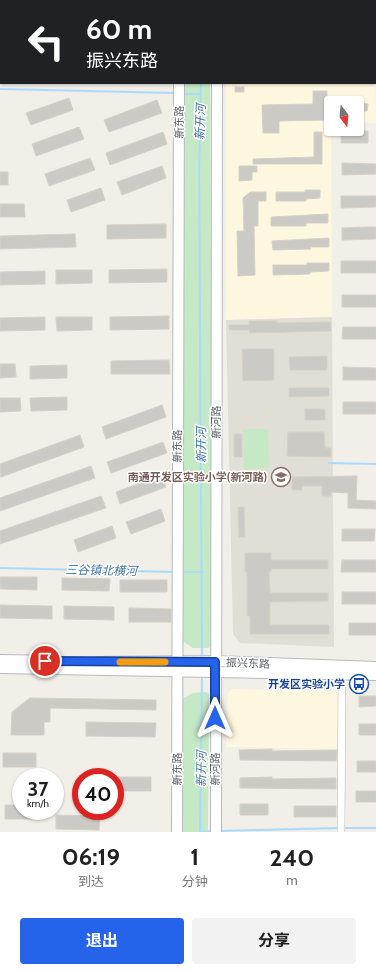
<!DOCTYPE html>
<html lang="zh">
<meta charset="utf-8">
<style>
:root{--surface:#fff;--page:#f2f2f2;--text:#222;--muted:#767676;--accent:#2563eb}
body{margin:0;font-family:Cabin,"Noto Sans SC",sans-serif;background:var(--page);color:var(--text);height:100vh;display:flex;flex-direction:column;font-size:15px;white-space:nowrap}
*{box-sizing:border-box;margin:0}
p{font-size:13px;color:var(--muted)}
.icon{flex:none;width:22px;height:22px;fill:none;stroke:currentColor;stroke-width:2;stroke-linecap:round;stroke-linejoin:round}
.map{position:relative;height:832px;overflow:hidden}
.sheet{display:flex;flex-direction:column;background:var(--surface);flex:1}
.sheet>*{flex:none}
.top-card{position:absolute;left:0px;top:0px;width:376px;height:84px;box-shadow:0 1px 3px #0004;background:#202124;color:#fff;overflow:hidden}
.needle{width:26px;rotate:164deg}
.controls{position:absolute;left:324px;top:96px;display:grid;gap:8px}
.controls a{display:grid;place-items:center;width:40px;height:40px;border-radius:4px;background:var(--surface);box-shadow:0 1px 3px #0004;font-size:20px}
.speed{position:absolute;left:12px;top:768px;display:flex;gap:8px;font-size:20px;font-weight:700;text-align:center}
.speed>*{display:grid;place-content:center;width:52px;height:52px;border-radius:50%;background:var(--surface);box-shadow:0 1px 3px #0004;line-height:1}
.speed small{font-size:10px;font-weight:400}
.speed .limit{border:6px solid #d22;background:#fff;color:#111}
.pin{position:absolute;display:grid;place-items:center;width:34px;height:34px;color:#fff;margin:-17px;border:2px solid #fff;border-radius:50%;box-shadow:0 1px 4px #0007}
.me{position:absolute;width:44px;margin:-22px;rotate:0deg;stroke-linejoin:round;filter:drop-shadow(0 0 3px #0008)}
.turn{display:flex;align-items:center;gap:14px;height:84px;padding:0 20px;font-size:18px}
.turn .icon{width:52px;height:52px;stroke-width:2.5}
.turn b{display:block;font-size:28px;line-height:34px}
.eta{display:flex;justify-content:space-evenly;align-items:center;height:68px;text-align:center}
.eta b{font-size:24px;font-weight:700;line-height:28px}
.button{display:flex;gap:8px;margin-top:auto;padding:8px 20px}
.button a{flex:1;height:46px;border-radius:4px;background:var(--accent);color:#fff;font-size:16px;font-weight:700;line-height:46px;text-align:center}
.button a+a{background:var(--page);color:var(--text)}
.map>svg:first-child{display:block}
</style>
<div class="map">
<svg width="376" height="832" viewBox="0 0 376 832">
<rect width="100%" height="100%" fill="#f1efe8"/>
<path fill="#fef7e0" d="M375,48L376,123L357,122V103H331L332,317L226,320V83H375Z
M232,689L343,691V749L226,747L228,693Z"/>
<path fill="#e1ded6" d="M332,317L334,647L240,643L233,634L226,320Z"/>
<path fill="#c5e8c5" d="M183,83H210L213,642L209,648H193L180,639Z
M243,429H268L269,468L244,469Z
M206,692L209,694L208,832H180L182,699L193,693Z"/>
<g fill="none" stroke-linecap="round" stroke-linejoin="round">
<path stroke="#aadaff" stroke-width="2" d="M201,0V1
M201,83L199,168L202,659
M0,89L175,93
M183,94H201
M329,463L376,464
M0,568L174,572
M180,572H203
M343,828H376
M219,831L339,828
M200,832L202,675
M200,832L213,831"/>
</g>
<path fill="#cccac5" stroke="#d6d1c6" d="M235,87H244V92H235Z
M313,91H327V120L279,121V133H263L262,105L313,104Z
M69,98L73,110L31,125L26,113Z
M157,100L162,113L109,132L104,120Z
M357,103L368,104L367,111H357Z
M79,127L84,139L36,156L32,144Z
M341,131H368V143H341Z
M163,132L167,144L110,165L106,153Z
M314,132H322V164H253V159L314,157Z
M90,158L95,170L49,186L45,174Z
M342,163L376,164V174L342,175Z
M162,166L166,178L122,195L117,182Z
M239,166H257V172H252V180L239,181Z
M0,172H8V185H0Z
M101,188L105,200L71,212L67,200Z
M305,190H320V198L306,199V201H276V192H305Z
M250,192H266V201H258V226H254L255,275L238,276L237,231H244L243,198Z
M341,196H376V207L341,208Z
M0,204H24L25,217H0Z
M328,214V223H306V226H271V217Z
M166,224V238L107,239V225Z
M365,227H376V239L342,240V228Z
M75,234L76,247L0,249V236Z
M329,238V247H310L311,249L273,250L272,241Z
M341,261H376V273H341Z
M307,263H329V271L310,272V274L273,275V265H307Z
M167,269V282L109,283V270Z
M56,270H92V283L56,284Z
M45,271V284L0,285V272Z
M342,295H376V307H342Z
M169,316V329L110,330V317Z
M45,317V330L0,331V318Z
M56,317H92V330L57,331Z
M249,321H277V323L331,322V331L249,333V330H229V325H249Z
M343,327H376V339H342Z
M242,349H274V380L243,381Z
M327,356V370H290L289,357Z
M169,360L170,374H111V361Z
M0,364H15L16,377L0,378Z
M67,365V378L30,379V366Z
M343,367L376,368V380H343Z
M289,388H329V396L289,397Z
M67,397V410L31,411L30,398Z
M0,398H20L21,411L0,412Z
M343,402H376V414H343Z
M162,405L166,417L106,439L102,427Z
M305,409H325V420H305Z
M288,432H324L325,448H331V457L287,456Z
M234,434H242V457H234Z
M80,435L84,447L1,477L0,464Z
M163,442L167,453L111,473L107,462Z
M91,466L95,478L0,511V498Z
M162,475L166,487L120,504L116,492Z
M357,476L356,500L376,501V509L348,508V493L331,492V496H322V486H302V490H292V477Z
M101,496L106,508L0,544V531Z
M238,507H244L245,537H239Z
M161,509L165,521L131,534L126,522Z
M112,526L116,538L78,552L74,540Z
M342,529H375L374,541H342Z
M245,553H271V560H328V569H271V572H269L270,593H328V601L270,602V625H329V634H250V616H247V572H245Z
M342,560H376V572H341Z
M0,577H37V590L0,589Z
M62,578L110,579L109,591L62,590Z
M120,580H167V592H120Z
M342,592H376V604H342Z
M0,605L52,606V619L0,618Z
M64,606L114,607V620L64,619Z
M129,608L171,609V622H129Z
M349,623H376V635H349Z
M359,696H376V706L359,707Z
M30,698L156,700V710L50,708V722H44V735H11L12,712Z
M86,722L156,723L155,737L86,736Z
M359,724H376V735H359Z
M272,749V751L337,750L336,761L240,760L239,750Z
M3,753H36V767H3Z
M357,761H376V772H357Z
M115,777H151V791H115Z
M272,777V779L336,778V789L240,788V778Z
M356,791H376V802H356Z
M240,804H268V815H240Z
M5,805H21V811H33V819H5Z
M294,806H336V817H294Z
M56,815L100,816L99,830L56,829Z"/>
<g fill="none" stroke-linecap="round" stroke-linejoin="round">
<g stroke="#b5b8bc" stroke-width="8">
<path id="street" d="M341,832L342,670"/>
</g>
<g stroke="#b6babf" stroke-width="12">
<path id="secondary" d="M179,1V0
M217,1V0
M0,8H1
M375,39H376
M0,660L58,661
M98,662L215,661L376,667
M0,668L376,675
M177,832L179,83
M216,832L217,83"/>
</g>
<use href="#street" stroke="#fff" stroke-width="7"/>
<use href="#secondary" stroke="#fff" stroke-width="10"/>
</g>
<g fill="none" stroke-linecap="round" stroke-linejoin="round">
<g stroke="#184099" stroke-width="10">
<path id="route" d="M45,661L215,662V718"/>
</g>
<use href="#route" stroke="#2563eb" stroke-width="7"/>
<path stroke="#f59e0b" stroke-width="7" d="M120,662H165"/>
</g>
<defs>
<g id="school-ring" transform="scale(1)"><circle r="9.5" fill="#fff" stroke="#8d6e63" stroke-width="1.5"/><path d="M0-5L7-2L0 1L-7-2ZM-4 1L0 2.5L4 1V4Q0 6-4 4Z" fill="#8d6e63"/></g>
<g id="bus-ring" transform="scale(1)"><circle r="9.5" fill="#fff" stroke="#1a4fb4" stroke-width="1.5"/><path d="M-5-6H5V4H4V6H2V4H-2V6H-4V4H-5ZM-3.5-4V0h7V-4ZM-3.5 1.2v1.5H-2V1.2ZM2 1.2v1.5H3.5V1.2Z" fill="#1a4fb4"/></g>
</defs>
<g fill-rule="evenodd">
<use href="#school-ring" x="281" y="477"/>
<use href="#bus-ring" x="359" y="684"/>
</g>
<g text-anchor="middle" dominant-baseline="central" stroke-width="3" stroke-linejoin="round" paint-order="stroke">
<g font-size="11" fill="#5f6368" stroke="#fff">
<text transform="translate(179 122) rotate(-90)">新东路</text>
<text transform="translate(216 422) rotate(-90)">新河路</text>
<text transform="translate(177 446) rotate(-90)">新东路</text>
<text transform="translate(248 663) rotate(2)">振兴东路</text>
<text transform="translate(177 769) rotate(-90)">新东路</text>
<text transform="translate(215 769) rotate(-90)">新河路</text>
</g>
<g font-size="11" font-weight="bold" fill="#785e54" stroke="#fff" text-anchor="end">
<text x="267" y="477">南通开发区实验小学(新河路)</text>
</g>
<g font-size="11" font-weight="bold" fill="#164399" stroke="#fff" text-anchor="end">
<text x="345" y="684">开发区实验小学</text>
</g>
<g font-size="12" font-style="italic" fill="#4174aa" stroke="#fff">
<text transform="translate(200 122) rotate(-88)">新开河</text>
<text transform="translate(201 445) rotate(-91)">新开河</text>
<text transform="translate(101 570) rotate(1)">三谷镇北横河</text>
<text transform="translate(201 769) rotate(-89)">新开河</text>
</g>
</g>
</svg>
<div class="controls">
<a><svg class="needle" viewBox="-14 -14 28 28"><path d="M0-13l5 13h-10z" fill="#e53935"/><path d="M0 13l5-13h-10z" fill="#767676"/></svg></a>
</div>
<div class="speed"><div>37<small>km/h</small></div><div class="limit">40</div></div>
<div class="pin" style="left:45px;top:661px;background:#d93025"><svg class="icon" aria-label="arrive" viewBox="0 0 24 24"><path d="M6 21V4h12l-3 4 3 4H6"/></svg></div>
<svg class="me" style="left:215px;top:718px" viewBox="-20 -20 40 40"><path d="M0-17L14 15 0 8-14 15z" fill="#2563eb" stroke="#fff" stroke-width="4"/></svg>
<div class="top-card">
<div class="turn"><svg class="icon" aria-label="left" viewBox="0 0 24 24"><path d="M17 20v-9H6M10 6l-5 5 5 5"/></svg><div><b>60 m</b>振兴东路</div></div>
</div>
</div>
<section class="sheet">
<div class="eta">
<div><b>06:19</b><p>到达</p></div>
<div><b>1</b><p>分钟</p></div>
<div><b>240</b><p>m</p></div>
</div>
<div class="button"><a>退出</a><a>分享</a></div>
</section>
